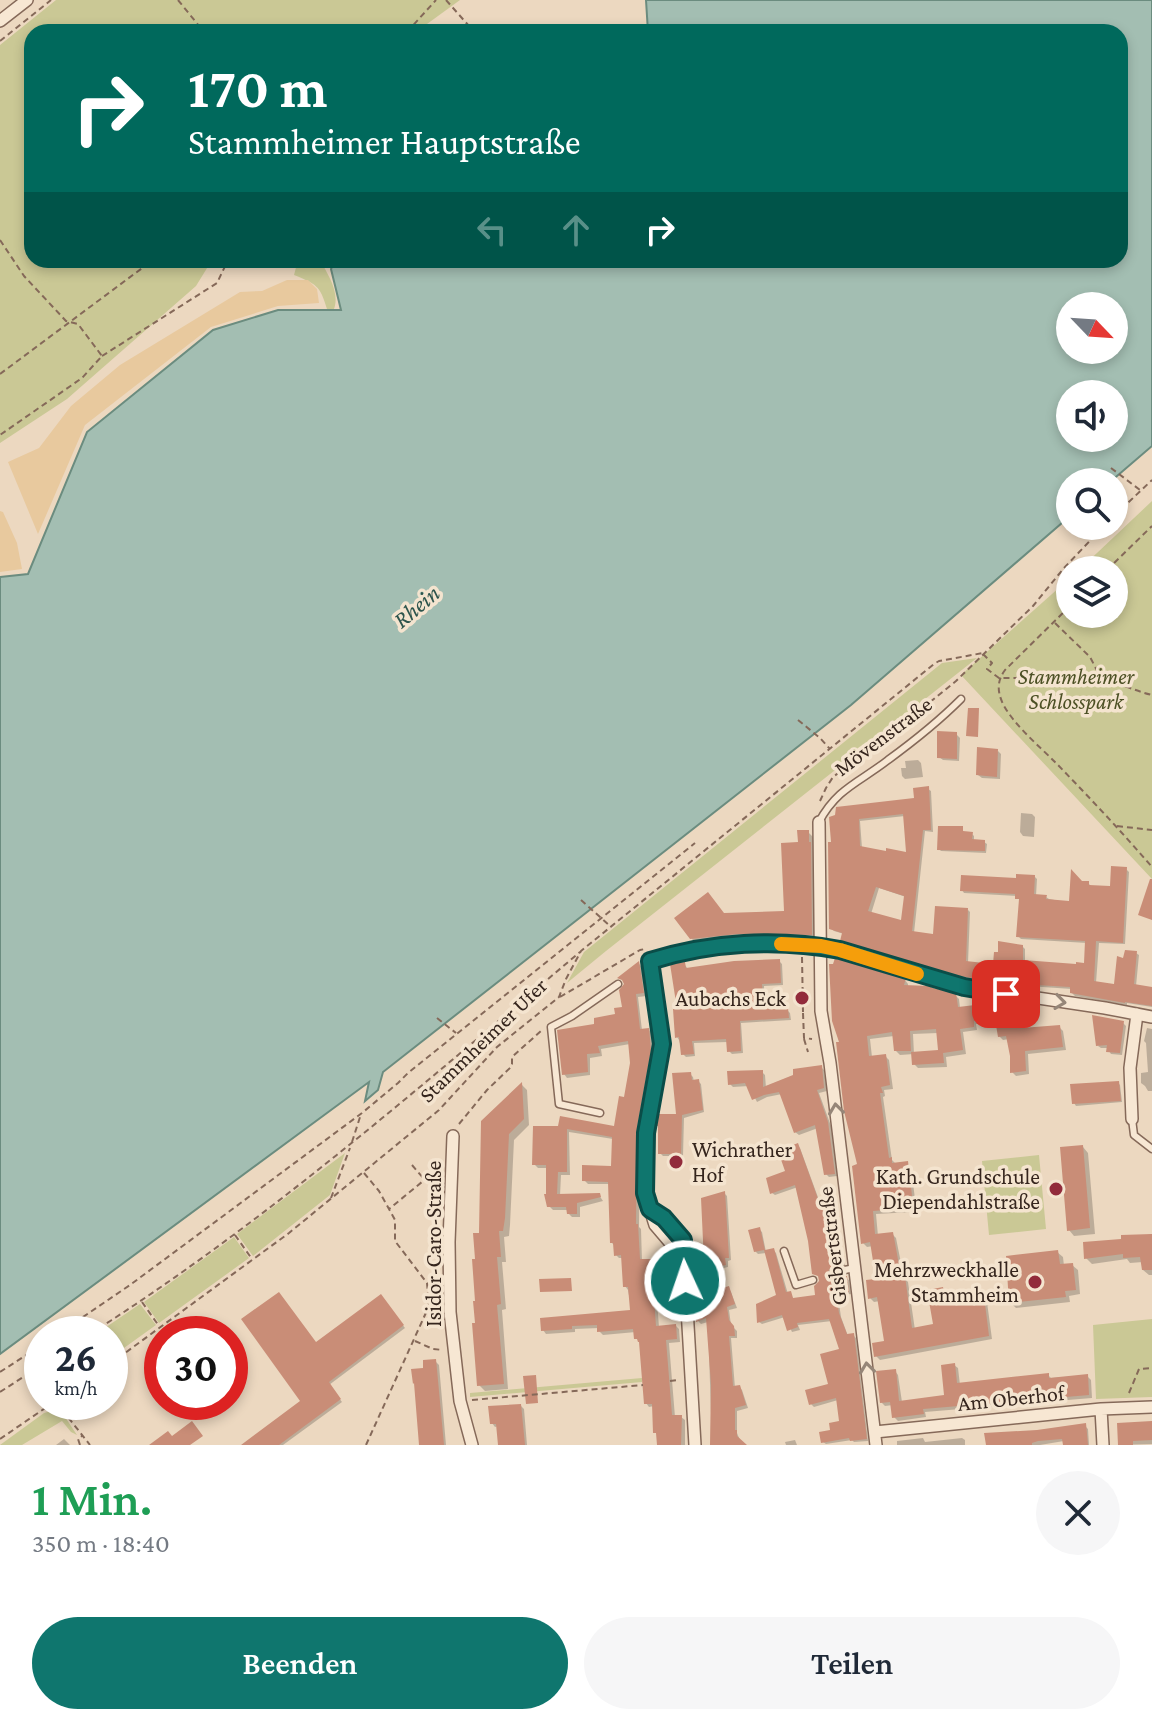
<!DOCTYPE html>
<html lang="de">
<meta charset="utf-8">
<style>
:root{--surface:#fff;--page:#f6f6f7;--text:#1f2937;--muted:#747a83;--accent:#0f766e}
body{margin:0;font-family:"Crimson Pro",serif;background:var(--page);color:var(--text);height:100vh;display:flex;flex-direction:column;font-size:30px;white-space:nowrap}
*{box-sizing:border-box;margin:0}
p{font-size:26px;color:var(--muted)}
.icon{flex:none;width:44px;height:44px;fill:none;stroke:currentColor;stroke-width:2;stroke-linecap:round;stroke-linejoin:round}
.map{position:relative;height:1445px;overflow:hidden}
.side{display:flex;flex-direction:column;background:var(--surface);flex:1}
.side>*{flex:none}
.hud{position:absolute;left:24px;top:24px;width:1104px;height:244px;border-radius:24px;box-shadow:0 4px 12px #0003;background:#00695c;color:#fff;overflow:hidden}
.needle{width:52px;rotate:115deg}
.tools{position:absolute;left:1056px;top:292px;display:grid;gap:16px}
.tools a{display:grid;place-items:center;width:72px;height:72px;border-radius:50%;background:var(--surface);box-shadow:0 4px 12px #0003;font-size:40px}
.speed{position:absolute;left:24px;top:1316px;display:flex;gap:16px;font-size:40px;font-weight:700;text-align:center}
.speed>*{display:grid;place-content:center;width:104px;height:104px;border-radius:50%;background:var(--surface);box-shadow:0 4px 12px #0003;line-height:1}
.speed small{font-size:20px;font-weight:400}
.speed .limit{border:12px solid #d22;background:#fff;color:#111}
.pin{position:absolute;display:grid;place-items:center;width:68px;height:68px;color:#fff;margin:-34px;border-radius:16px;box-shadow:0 4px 12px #0006}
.me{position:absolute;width:88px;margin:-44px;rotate:357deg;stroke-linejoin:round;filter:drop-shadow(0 0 6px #0008)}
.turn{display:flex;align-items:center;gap:28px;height:168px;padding:0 32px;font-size:36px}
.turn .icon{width:104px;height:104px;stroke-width:2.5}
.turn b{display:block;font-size:56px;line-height:68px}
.lanes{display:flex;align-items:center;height:76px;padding:0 32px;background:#0003;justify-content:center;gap:40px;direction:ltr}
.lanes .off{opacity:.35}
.round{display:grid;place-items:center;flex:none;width:84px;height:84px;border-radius:42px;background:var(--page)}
.head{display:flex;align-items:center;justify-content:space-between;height:136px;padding:0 32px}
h1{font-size:48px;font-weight:600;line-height:60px;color:#1e9e55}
.button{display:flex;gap:16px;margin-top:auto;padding:16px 32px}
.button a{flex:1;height:92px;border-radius:48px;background:var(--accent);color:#fff;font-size:32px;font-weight:600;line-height:92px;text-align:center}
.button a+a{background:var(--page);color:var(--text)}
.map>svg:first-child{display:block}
</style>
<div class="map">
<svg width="1152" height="1445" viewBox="0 0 1152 1445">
<rect width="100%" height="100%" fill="#ecd8c0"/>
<path fill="#cac895" d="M56,0H460L416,32H32V260H212L196,286L67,399L0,443V45Z
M298,260H320C328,275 340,292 334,309H327C320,285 316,284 294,275Z
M1152,501V879L961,675L1070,578V614H1114V570H1079Z
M977,658L606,951L567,983L584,952L942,663Z
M345,1153L330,1195L253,1256L237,1234Z
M1039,1155L1046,1229L989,1235L982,1161Z
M234,1237L249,1258L159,1323L144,1302Z
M140,1304L156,1325L110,1358V1334H96Z
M1152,1319V1397L1096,1399L1093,1325Z
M642,1378V1382L470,1397V1393Z
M51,1411L65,1417L77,1435L71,1432L62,1421L22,1445H0L44,1413Z"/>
<path fill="#e8c99e" d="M287,280H308L317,289L319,303L278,306L211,327L85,425L38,534L8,462L39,448L71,406L120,365L240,292L262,291Z
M0,511L3,512L17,543L22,569L0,572Z"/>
<path fill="#a3beb2" stroke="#6b8c7f" stroke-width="2" fill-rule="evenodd" d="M646,0H1152V446L1110,482H1070V516L851,705L383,1072L378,1090L365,1101L369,1082L0,1354V577L28,574L87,432L213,330L278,310H341L331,269L335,260H1120V32H648ZM1070,306H1114V350H1070ZM1070,394H1114V438H1070Z"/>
<path fill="#0003" fill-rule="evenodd" d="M956,734L960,738L959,761L943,760L939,757Z
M998,751L1001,754L1000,779L982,778L978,775Z
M918,760L921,763L923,777L905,779L902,776L901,768H906L905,761Z
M928,789L931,791L933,832L925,831L914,933L935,937L968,910L970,912L968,963L995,966L1022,946L1025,949V963L1086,965L1087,943L1021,939L1018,936L1021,902L1017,896L964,893L962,890L1034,876L1037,879L1036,896L1046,897L1049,899L1071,903L1081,883H1088L1091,886L1112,888L1126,869L1129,872L1125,944L1099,943L1096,983L1116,986L1124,960L1136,953L1139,955L1136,986L1152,988V1007L1127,1003V1005L1075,996L1072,993V989L1011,985L958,977L845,944L842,941L844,934L834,931L831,928L833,844L831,818L916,800ZM905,816L909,855L862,848L860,821ZM879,888L906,897L903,923L871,914Z
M1021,813L1032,814L1035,817L1034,837L1023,836L1020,832Z
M962,828L964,833L972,834L974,836V841L984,842L987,844L986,853L941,851L939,849Z
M808,832L813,837V848L815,849L816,939H743L697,944L691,938L786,913L800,844Z
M779,961L782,964L783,985L764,986L765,1010H787L790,1013L791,1020L741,1023L743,1053L732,1054L729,1051L728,1042L694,1043L695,1056L686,1057L683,1054L679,1040L677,1037L684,964L688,969Z
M639,964L642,967L647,996L638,997L642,1030H649L652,1033L654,1054L640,1131L639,1227L641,1229L642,1261H663L667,1264V1273L655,1274L659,1327L676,1326L679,1329L680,1342L669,1343L675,1417H681L685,1420V1445H659V1436L655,1432L654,1406L649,1407L646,1403L641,1343L636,1332L603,1335L599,1331V1328L575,1329V1332L546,1334L543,1330L632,1312L628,1290L625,1286L623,1258H619L616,1255L615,1246L611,1242L610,1184H588L584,1180L613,1168V1139L569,1132L570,1175H561L560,1196L599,1195L603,1201L580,1207V1217H572L569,1214L568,1210H553L549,1206L548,1168H538L534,1164L535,1128H616L626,1099L632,1063L630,1044L601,1049L602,1056L590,1058V1075L567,1078L564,1074L597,1026L617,1016L624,1008Z
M905,980L908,984V987L955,995L959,999L960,1008H1020L1024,1012L1025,1030L1059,1027L1063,1031L1066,1050L1028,1054L1029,1074L1016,1076L1012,1072L1009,1039L1003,1040L999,1036L998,1022L976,1024L977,1030L963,1032L966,1054L946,1057L947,1067L918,1068L914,1064V1054L900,1055L896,1051L894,1036L870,1039L872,1057L885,1056L889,1060L893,1089L884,1090L885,1096L883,1097L892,1160L895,1163L907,1164L911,1167L915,1199H912L913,1212L876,1214L878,1236L892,1234L896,1238L904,1278L908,1282L915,1330L935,1326L942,1289L946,1293L948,1305L983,1298L987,1302L992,1339L880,1360L876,1356L886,1343L880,1301L874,1302L870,1298L877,1280L873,1246L867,1247L863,1243L859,1166L839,1044ZM938,1033L940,1052L914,1054L913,1034Z
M1123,1023L1126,1026L1122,1055L1111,1054L1109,1051V1048H1101L1098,1046Z
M1147,1028L1152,1029V1091H1148L1145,1086L1141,1083V1073L1148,1072L1146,1043L1144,1041Z
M821,1067L824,1070L827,1091L819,1093L831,1126L837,1176L829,1177L826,1174L818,1128L799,1135L795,1132L782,1094L767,1097L757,1102L749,1086L733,1087L730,1084L762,1072L765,1075L766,1088Z
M690,1074L693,1077L694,1082L698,1081L701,1084L704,1112L684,1118L683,1156H663L660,1153L678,1116Z
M1118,1083L1120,1085L1122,1102L1076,1106L1074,1103Z
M522,1085L527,1090L529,1125L514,1140L510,1225L509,1236L504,1237L506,1262H502L506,1309L502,1310L508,1389L485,1391L479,1385L477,1261L481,1235Z
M797,1145L800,1148L823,1211L828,1214L835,1245H839L842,1248L845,1267L833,1269L830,1277L832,1280L846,1278L849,1280L851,1294L838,1296L841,1317L848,1336L853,1335L856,1338L868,1441L854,1442L852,1440L826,1444L823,1442L841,1422L838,1400L814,1407L811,1404L831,1385L842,1350L832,1321L798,1325L800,1330L792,1332L785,1317L762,1324L759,1322L778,1296L766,1253L758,1254L755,1251L759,1229L762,1232L766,1252L773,1250L776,1253L788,1294L790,1293L794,1300L817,1297L820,1277L814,1273L810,1241L798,1187L775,1195L772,1193L787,1172Z
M1083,1147L1088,1153L1095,1234L1074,1236L1069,1230Z
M724,1193L727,1196L731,1260L728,1261V1267L715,1270L716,1293L728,1288L731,1292L737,1308L729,1310L731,1325L737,1331V1338H731L735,1388L739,1387L742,1390L748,1408L737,1411V1433L742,1445H712L708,1322L701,1324L698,1321L706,1264Z
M1152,1234V1275H1149L1143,1270V1262L1130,1263L1127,1259L1092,1264L1086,1258L1124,1240Z
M1057,1252L1063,1257L1064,1266L1072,1265L1078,1270L1080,1294L1069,1296L1070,1302L1016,1308L1011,1303Z
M381,1297L405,1328L329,1385L342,1402L283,1445H245L303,1402L316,1344Z
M435,1361L439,1365L446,1445H421L425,1370Z
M954,1365L958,1368L960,1385L1048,1375L1051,1378L1087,1376L1091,1380L1092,1398L925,1412L926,1417L898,1421L894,1417L893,1405L885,1406L881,1402L895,1371L898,1375L902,1402L946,1397Z
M521,1406L524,1409L527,1445H500L499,1426L495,1427L492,1423Z
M1152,1423V1444L1120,1445Z
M1085,1426L1088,1429L1089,1445H1064V1441L1040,1445H988Z
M923,1438L925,1442L962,1438L965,1440V1445H897V1441Z
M64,1439L70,1445H56Z
M795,1440L797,1445H786L785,1442Z"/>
<path fill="#c98d77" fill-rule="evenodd" d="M968,708H979L978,737L966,736Z
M937,731L957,732V759L937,758Z
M977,747L998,749L997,777L976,775Z
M929,786L931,830H923L912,931L933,934L935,906L968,908L966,961L993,964L994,952H998V941L1023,945V960L1076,964V962L1084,963L1085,941L1016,937L1019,899H1015V894L960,891L961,875L1016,878V874L1035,875L1034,894L1047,895L1046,899L1069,901L1071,869L1082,881H1089V885L1110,886L1111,866L1127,867L1123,943L1096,941L1094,981L1114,984L1117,956L1123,958L1125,950L1137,951L1134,984L1152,987V1006L1125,1002V1003L1070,993V987L1006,983L953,975L840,941L842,933L829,929L828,842H831L829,817L835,815L836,807L914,798L913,788ZM903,814L906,852L886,848V851L860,846L859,819ZM876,887L904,896L901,920L868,911Z
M938,826H963V831L973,832L972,839L985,840V851L937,850Z
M797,830H809V842H811L812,935L737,934L690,939L674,918L708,892L724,913L784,911L781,843L798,842Z
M1150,879H1152V920L1138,915Z
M835,958L906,978L904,985L929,986L933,988L956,993L958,1007L1001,1002L1021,1006L1022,1028L1060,1025L1063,1047L1025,1051L1026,1071L1010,1073V1056L1006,1036L998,1037L995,1019L974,1021V1027L960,1029L963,1050L943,1053L944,1063L912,1065L911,1052L938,1050L936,1029L910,1031L911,1051H894L892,1032L867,1036L869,1056L886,1054L890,1085L881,1087L883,1093H880L889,1158L892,1157V1163L908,1161L912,1196H909L910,1208L873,1211L875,1234L893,1232L901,1276H905L912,1328L933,1324L927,1290L943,1287L946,1303L984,1296L989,1336L874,1357L872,1343L884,1341L877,1297L868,1299L866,1280L875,1279L873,1261L870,1242L861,1244L852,1166L857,1164L844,1111L836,1042H839L832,1021L829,964H833Z
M780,959L781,983L762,984L764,1008H788L789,1018L740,1021L741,1051L727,1052L726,1039L692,1041L694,1054L681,1055L679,1037L675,1038L673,1009H677L670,964L685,962L686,968L734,961Z
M639,961L644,993L636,994L640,1029L649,1028L651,1050L637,1127L636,1224H638L640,1259H664L665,1271H652L656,1326L676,1324L677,1339L666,1340L672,1415H682L681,1445H657L656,1433H653L652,1404H644L639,1342H638L637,1339H634L633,1329L597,1332V1325L572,1326V1329L541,1331L540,1318L630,1310L628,1287H623L621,1255L614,1256L613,1243H610L608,1182L582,1181V1165L611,1166L612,1137L567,1129V1172H558L557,1194L600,1193L601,1197L577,1203V1214H567L566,1207H547L544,1194H546V1165H532L533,1126H558L560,1116L614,1126L619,1096L624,1097L630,1063L628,1041L598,1046L600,1053L587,1054L588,1072L562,1075L557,1030L594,1024V1018L615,1014L614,1008L622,1007L619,990L624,984L622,980L617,978Z
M1092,1015L1124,1021L1120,1053L1106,1052L1107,1045L1096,1046Z
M822,1065L824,1088L817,1090L828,1122L835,1174L824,1175L815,1125L794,1133L779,1092L764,1095L752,1100L745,1083L728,1085L727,1071L763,1070V1087L793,1075V1069Z
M691,1072L692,1080L699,1079L703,1110L682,1115L681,1154H658V1126H656L658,1114H676L672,1073Z
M1119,1081L1121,1101L1072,1104L1070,1084Z
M522,1082L524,1119L509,1134L505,1218L503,1231H499L501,1257H497L501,1304L497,1305L504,1384L477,1386L472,1323H475L473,1301H475L472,1259H475L473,1233H479L481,1121Z
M798,1143L822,1210L826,1209L833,1243L840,1244L843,1264L831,1267L828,1272L833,1278L847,1276L849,1292L836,1294L839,1313L847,1334L854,1333L867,1439L850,1441L849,1438L821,1443L819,1432L830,1430L829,1423L839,1421L836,1398L809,1405L805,1390L828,1384L820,1354L839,1349L829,1319L797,1323L798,1327L787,1331L782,1315L757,1323L756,1304L776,1295L764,1250L754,1252L748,1230L760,1227L765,1250L774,1248L786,1292L791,1291L793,1298L815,1295L814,1286L819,1281L818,1276L812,1274L808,1241L795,1185L770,1194L766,1178L785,1171L778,1151Z
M1083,1145L1090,1228L1067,1231L1060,1147Z
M725,1191L729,1258H725L726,1265L712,1268L713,1291L729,1286L735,1304L727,1307L729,1320L734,1326L735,1336H729L733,1386L740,1385L746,1405L735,1408V1430H737V1436L747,1445H710L711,1384L706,1318L696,1322L694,1265L704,1262L701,1198Z
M1152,1234V1270H1142L1140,1257L1123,1258V1254L1084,1259L1083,1242L1121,1239V1235Z
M1058,1250L1060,1264L1073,1263L1076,1290L1065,1291L1066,1297L1009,1303L1006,1256Z
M571,1278L572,1291L540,1292L539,1279Z
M279,1292L316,1342L381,1294L404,1325L329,1382L341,1399L279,1445H241L300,1401L241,1319Z
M436,1359L444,1445H419L414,1383L413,1384L411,1369L423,1368V1360Z
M955,1363L957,1383L1049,1373V1378L1088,1374L1089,1395L923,1409L924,1414L892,1418L890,1402L880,1403L876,1371L896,1369L899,1401L944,1395L941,1365Z
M536,1375L538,1403L526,1404L523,1376Z
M521,1404L525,1445H498L496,1424H490L488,1406Z
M192,1421L203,1436L190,1445H149L168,1431L172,1436Z
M1152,1421V1440L1133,1441V1445H1118L1117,1423Z
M1086,1423L1088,1445H1063L1062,1439L1038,1441L1032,1443V1445H986L984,1433L1037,1430Z"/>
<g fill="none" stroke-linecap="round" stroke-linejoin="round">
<g stroke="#856959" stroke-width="9">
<path id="service" d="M819,822C837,788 860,782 888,760C914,741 939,721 961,699
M600,1113L559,1104L551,1027L572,1016L618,984
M1132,1119L1134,1135L1152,1149
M784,1251L796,1285L813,1280
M834,1272L855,1268"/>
</g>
<g stroke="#856959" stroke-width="14">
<path id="minor" d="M0,21L27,0
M819,822L821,1011L830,1063L876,1445
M1132,1119L1130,1068L1137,1014
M453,1136L449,1242L450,1312L460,1401L472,1445
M650,1209L664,1218L683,1240L695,1445
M684,1259L655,1225L645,1193L646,1133L662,1044L650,961C710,942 778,938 840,950L964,987L1105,1008L1152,1017
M1101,1409L1103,1445
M875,1432L1101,1409L1152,1407"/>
</g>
<path stroke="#856959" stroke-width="2" stroke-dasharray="6 4" stroke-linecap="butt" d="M178,0L204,32
M446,0L469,26
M407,32L436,0
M0,41L51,0
M0,240L24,276L66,321L78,324L102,356L82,378L0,435
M102,356L217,283L228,260
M0,374L153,260
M1111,468L1140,490
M1114,516L1152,480
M1107,570L1152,526
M1070,606L1005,670C997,681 997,691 1003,704C1014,725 1039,746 1056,763C1089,797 1121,831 1152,867
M1055,623L1090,657L1103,682C1121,683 1135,691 1152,695
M983,654L992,663L987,669L999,678H1062L1103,682
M798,720L820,738L830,749
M820,801L826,788L833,777L897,729L956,681L1033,606L1064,568L1104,526
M1117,826L1152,830
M581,900L610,926
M802,957L803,1012
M560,997L640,950L645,949
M803,1013L804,1038L812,1039
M437,1018L456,1033
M804,1039L808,1052
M459,1124L487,1090L511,1067L512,1064V1057L542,1030
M352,1142L361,1114
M412,1165L424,1179
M364,1173L379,1191L389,1209L428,1177L439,1178
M331,1198L350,1148
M235,1235L252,1259
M142,1302L159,1326
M58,1334L130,1285L362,1113L398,1083L408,1073L695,843
M90,1334C265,1223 422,1085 580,952
M415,1341L433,1349L443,1350
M26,1356L42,1377
M110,1364L289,1233L439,1110L497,1047L559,997L566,979L581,951L934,664L939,661L983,653
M0,1372L42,1345
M670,1381L677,1380
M0,1392L42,1365
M1129,1393L1139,1369L1152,1368
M472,1400L643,1385
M56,1402L90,1445
M0,1439L54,1402
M80,1445L78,1439L82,1436
M366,1445L429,1306L427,1283L395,1241V1220L389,1209"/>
<use href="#service" stroke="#f7e7d3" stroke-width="6"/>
<use href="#minor" stroke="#f7e7d3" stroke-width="11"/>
</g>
<defs><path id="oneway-chevron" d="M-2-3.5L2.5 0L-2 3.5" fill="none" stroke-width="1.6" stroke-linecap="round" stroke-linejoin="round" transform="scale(2)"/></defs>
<g stroke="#968678">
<use href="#oneway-chevron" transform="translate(1060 1002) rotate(8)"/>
<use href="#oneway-chevron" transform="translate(836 1109) rotate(-97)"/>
<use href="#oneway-chevron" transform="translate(867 1368) rotate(-97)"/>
</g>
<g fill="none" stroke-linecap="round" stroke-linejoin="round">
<g stroke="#0a4d48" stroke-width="20">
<path id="route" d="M685,1281L683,1240L664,1218L650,1209L645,1193L646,1133L662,1044L650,961C710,942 778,938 840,950L964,987L1006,994"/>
</g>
<use href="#route" stroke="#0f766e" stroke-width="14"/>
<path stroke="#f59e0b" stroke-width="14" d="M781,944L821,946L840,950L917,974"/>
</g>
<g fill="#922b3b" stroke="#f4e4cf" stroke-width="3">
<circle cx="802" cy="998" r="8"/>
<circle cx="676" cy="1162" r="8"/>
<circle cx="1056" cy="1189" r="8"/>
<circle cx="1035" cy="1282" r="8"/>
</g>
<g text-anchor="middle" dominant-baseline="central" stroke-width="7" stroke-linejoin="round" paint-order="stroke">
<g font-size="22" font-style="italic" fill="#4c5024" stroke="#f4e4cf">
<text x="1076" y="676">Stammheimer<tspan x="1076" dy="25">Schlosspark</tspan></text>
</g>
<g font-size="22" fill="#35251d" stroke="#f4e4cf">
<text transform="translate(883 736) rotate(-37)">Mövenstraße</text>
<text transform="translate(483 1040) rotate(-44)">Stammheimer Ufer</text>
<text transform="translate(433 1244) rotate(-90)">Isidor-Caro-Straße</text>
<text transform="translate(832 1246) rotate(-97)">Gisbertstraße</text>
<text transform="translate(1011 1398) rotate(-6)">Am Oberhof</text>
</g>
<g font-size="22" fill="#35251d" stroke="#f4e4cf" text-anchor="end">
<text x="786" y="998">Aubachs Eck</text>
<text x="692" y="1149" text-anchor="start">Wichrather<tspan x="692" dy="25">Hof</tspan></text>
<text x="1040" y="1176">Kath. Grundschule<tspan x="1040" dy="25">Diependahlstraße</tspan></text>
<text x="1019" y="1269">Mehrzweckhalle<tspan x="1019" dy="25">Stammheim</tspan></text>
</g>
<g font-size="24" font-style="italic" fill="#2c544c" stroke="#f4e4cf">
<text transform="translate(416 606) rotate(-40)">Rhein</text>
</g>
</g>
</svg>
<div class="tools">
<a><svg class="needle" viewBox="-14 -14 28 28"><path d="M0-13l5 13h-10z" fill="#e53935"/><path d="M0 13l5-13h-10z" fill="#747a83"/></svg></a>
<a><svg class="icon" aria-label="sound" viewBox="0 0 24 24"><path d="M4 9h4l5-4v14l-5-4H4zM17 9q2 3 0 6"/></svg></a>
<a><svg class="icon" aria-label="search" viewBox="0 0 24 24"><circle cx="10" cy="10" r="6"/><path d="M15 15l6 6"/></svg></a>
<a><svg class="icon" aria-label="layers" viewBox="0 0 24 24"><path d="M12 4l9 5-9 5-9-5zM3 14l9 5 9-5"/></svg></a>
</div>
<div class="speed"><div>26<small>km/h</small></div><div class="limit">30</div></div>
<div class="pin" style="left:1006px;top:994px;background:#d93025"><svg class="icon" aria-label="arrive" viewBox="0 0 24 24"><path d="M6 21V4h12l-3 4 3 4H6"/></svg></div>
<svg class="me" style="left:685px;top:1281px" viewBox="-20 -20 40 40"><circle r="17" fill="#0f766e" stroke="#fff" stroke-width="3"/><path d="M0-11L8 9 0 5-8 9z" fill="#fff"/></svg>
<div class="hud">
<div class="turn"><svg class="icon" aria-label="right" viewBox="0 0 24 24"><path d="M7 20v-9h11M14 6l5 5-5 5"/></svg><div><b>170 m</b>Stammheimer Hauptstraße</div></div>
<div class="lanes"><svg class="icon off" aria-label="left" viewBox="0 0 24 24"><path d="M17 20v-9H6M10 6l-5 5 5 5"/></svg><svg class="icon off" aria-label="ahead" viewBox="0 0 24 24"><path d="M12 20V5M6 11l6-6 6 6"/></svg><svg class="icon" aria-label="right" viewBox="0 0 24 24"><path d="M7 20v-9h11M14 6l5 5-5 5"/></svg></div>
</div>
</div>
<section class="side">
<div class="head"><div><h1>1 Min.</h1><p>350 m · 18:40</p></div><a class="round"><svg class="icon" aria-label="close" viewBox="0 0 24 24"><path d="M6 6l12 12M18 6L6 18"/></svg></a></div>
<div class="button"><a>Beenden</a><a>Teilen</a></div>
</section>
